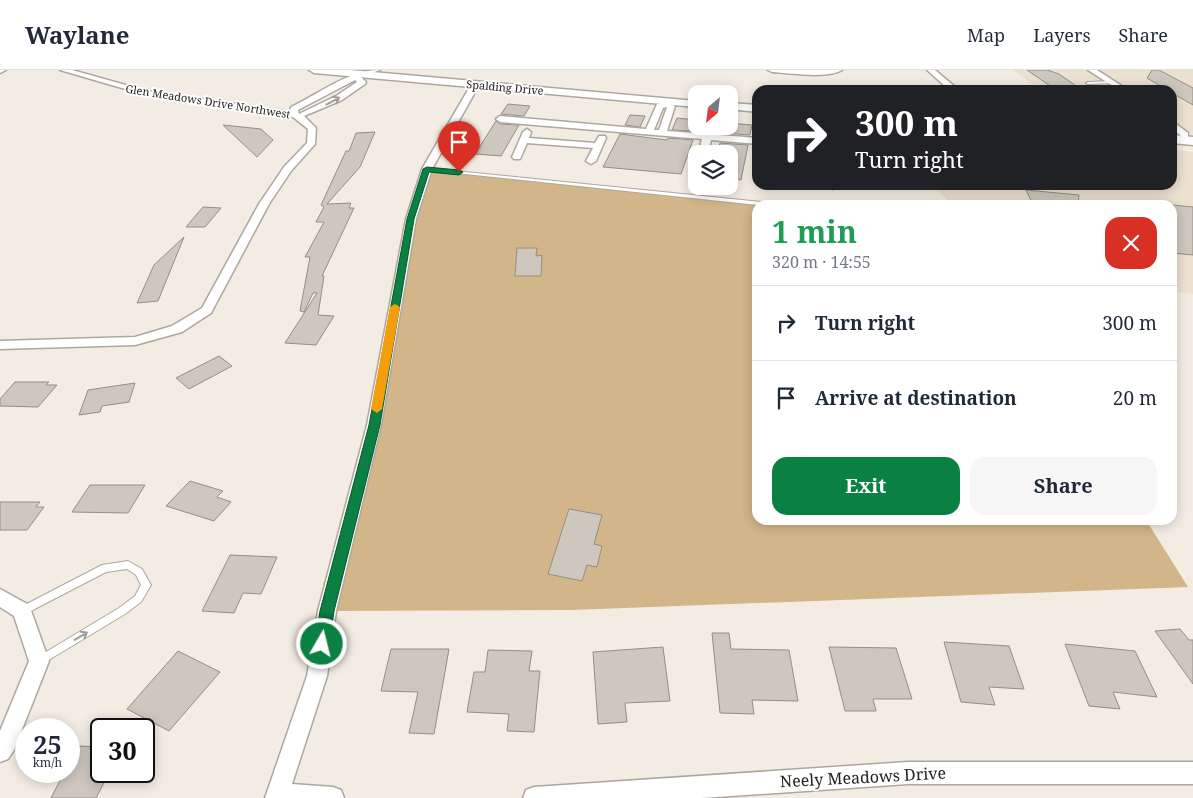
<!DOCTYPE html>
<meta charset="utf-8">
<style>
:root{--surface:#fff;--page:#f6f6f7;--text:#1f2937;--muted:#747a83;--line:#e0e1e3;--accent:#0b8043}
body{margin:0;font-family:"Noto Serif",serif;background:var(--page);color:var(--text);height:100vh;display:flex;flex-direction:column;font-size:19px;white-space:nowrap}
*{box-sizing:border-box;margin:0}
p{font-size:16px;color:var(--muted)}
.icon{flex:none;width:28px;height:28px;fill:none;stroke:currentColor;stroke-width:2;stroke-linecap:round;stroke-linejoin:round}
.map{position:relative;flex:1;overflow:hidden}
.drawer{position:absolute;left:752px;top:130px;width:425px;height:325px;display:flex;flex-direction:column;background:var(--surface);border-radius:15px;box-shadow:0 2px 12px #0003}
.drawer>*{flex:none}
.guide{position:absolute;left:752px;top:15px;width:425px;height:105px;border-radius:15px;box-shadow:0 2px 12px #0003;background:#202124;color:#fff;overflow:hidden}
.needle{width:32px;rotate:208deg}
.buttons{position:absolute;left:688px;top:15px;display:grid;gap:10px}
.buttons a{display:grid;place-items:center;width:50px;height:50px;border-radius:10px;background:var(--surface);box-shadow:0 2px 12px #0003;font-size:25px}
.speed{position:absolute;left:15px;top:648px;display:flex;gap:10px;font-size:25px;font-weight:700;text-align:center}
.speed>*{display:grid;place-content:center;width:65px;height:65px;border-radius:50%;background:var(--surface);box-shadow:0 2px 12px #0003;line-height:1}
.speed small{font-size:12px;font-weight:400}
.speed .limit{border:2px solid #111;border-radius:8px;background:#fff;color:#111}
.pin{position:absolute;display:grid;place-items:center;width:42px;height:42px;color:#fff;margin:-51px -21px;border-radius:50% 50% 50% 0;rotate:-45deg;box-shadow:0 0 5px #0007}
.pin .icon{rotate:45deg}
.me{position:absolute;width:55px;margin:-28px;rotate:8deg;stroke-linejoin:round;filter:drop-shadow(0 0 4px #0008)}
.turn{display:flex;align-items:center;gap:18px;height:105px;padding:0 20px;font-size:22px}
.turn .icon{width:65px;height:65px;stroke-width:2.5}
.turn b{display:block;font-size:35px;line-height:42px}
.round{display:grid;place-items:center;flex:none;width:52px;height:52px;border-radius:15px;background:var(--page)}
.headline{display:flex;align-items:center;justify-content:space-between;height:85px;padding:0 20px}
h1{font-size:30px;font-weight:700;line-height:38px;color:#1e9e55}
.button{display:flex;gap:10px;margin-top:auto;padding:10px 20px}
.button a{flex:1;height:58px;border-radius:15px;background:var(--accent);color:#fff;font-size:20px;font-weight:700;line-height:58px;text-align:center}
.button a+a{background:var(--page);color:var(--text)}
ul{padding:0;list-style:none}
li{display:flex;align-items:center;gap:15px;height:75px;padding:0 20px;border-top:1px solid var(--line)}
li div{flex:1}
li b{display:block;font-size:19px}
li em{font-style:normal}
header{display:flex;align-items:center;gap:30px;box-sizing:border-box;height:70px;padding:0 25px;background:var(--surface);border-bottom:1px solid var(--line)}
header strong{font-size:24px}
nav{display:flex;gap:28px;margin-inline-start:auto;font-size:18px}
.map>svg:first-child{display:block}
</style>
<header>
<strong>Waylane</strong>
<nav><a>Map</a><a>Layers</a><a>Share</a></nav>
</header>
<div class="map">
<svg width="1193" height="728" viewBox="0 0 1193 728">
<rect width="100%" height="100%" fill="#f3ece2"/>
<path fill="#ece0cf" d="M1013,0H1193V64H1173L1172,20H1040Z
M1173,80L1193,82V224L1173,222L1172,135H953L931,115H1172Z"/>
<path fill="#d2b589" d="M427,99L772,135H758V450H1146L1188,517L571,540L327,541L381,315L411,149Z"/>
<path fill="#cdc7bd" stroke="#958e85" d="M1027,0H1047L1059,4L1082,20H1056Z
M1152,0H1159L1193,18V35L1172,23V20H1167L1147,8Z
M508,34L530,36L524,46L501,44Z
M630,45L645,46L640,57L625,55Z
M677,48L696,50V61L672,60Z
M496,51L500,54L519,55L501,86L475,84Z
M729,53L752,55L750,65L722,63L724,56H729Z
M223,55L261,59L273,70L257,87Z
M375,62L360,97L327,134L351,133L349,138H354L322,206H324L318,245L334,246L316,275L285,273L317,223H313L304,242L300,241L310,187H305L324,152H316L324,137L321,135L346,81H349L356,63Z
M620,64L667,70L668,68L693,70L681,104L603,97Z
M720,73L748,75L741,110L729,108V84H717Z
M1026,120L1079,125L1078,135H1033Z
M1172,135L1193,137V185L1172,183Z
M203,137L221,138L205,157H186Z
M184,167L158,231L137,233L154,195Z
M517,178H537L536,186L542,185L541,206H515Z
M219,286L232,296L189,319L176,308Z
M15,312H49L46,315H57L38,337L0,336V329Z
M135,313L129,332L102,336L100,342L79,345L88,320Z
M190,411L223,421L217,427L231,432L214,451L166,436Z
M90,415H145L128,443L72,442Z
M0,432H40L36,437H44L27,460H0Z
M569,439L602,445L594,474L602,476L597,497L587,495L582,511L548,504Z
M230,485L277,487L261,524L243,523L234,543L202,541Z
M1180,559L1189,570H1193V614L1155,561Z
M712,563H729L731,579L789,580L798,631L752,630L754,644L720,643Z
M944,572L1009,576L1024,619L989,617L995,635L961,632Z
M1065,574L1135,581L1157,627L1113,622L1120,639L1089,636Z
M663,577L670,631L625,633L627,652L598,654L593,582Z
M829,577L896,578L912,629H873L876,641H845Z
M391,579H449L434,664L409,663L418,622L381,621Z
M488,580L532,581L529,601H540L534,662L507,661L509,644L467,642L474,602H485Z
M178,581L220,602L169,661L127,639Z
M79,676L101,677V701H110L96,728H51L65,701H69V695Z"/>
<g fill="none" stroke-linecap="round" stroke-linejoin="round">
<g stroke="#aea79e" stroke-width="2">
<path id="lane" d="M1112,11L1113,13L1088,14L1086,13L1088,12Z
M425,98L772,133L775,135H758L427,100H425Z
M128,491L142,499L151,515L141,532L125,544L42,594L39,596L36,594L34,591L36,588L119,538L135,526L141,515L136,505L127,499L106,502L25,544L22,545L19,544L17,541L19,538L102,495Z"/>
</g>
<g stroke="#aea79e" stroke-width="3">
<path id="street" d="M0,0H6L0,3Z
M60,0H72L147,21L290,42L291,37C319,24 348,0 380,0L361,7L366,12L365,14L342,30L304,46L316,58L315,74L291,101L269,134L211,243L182,262L135,275L0,279V271L135,267L172,256L202,238L259,134L284,97L307,73L308,59L293,47L146,25ZM355,10L357,12L336,26L299,44L298,40Z
M768,0H842C828,9 789,3 772,2Z
M927,0H935L954,16L947,18Z
M1088,0H1097L1128,20H1119Z
M472,13L479,15L432,99L416,149L381,355L336,541L327,606L292,714L333,717L341,720L344,728H265L307,606L318,541L367,355L406,149L422,99Z
M666,32L675,36L667,61L758,68V74L711,70L708,84H698L702,69L500,52L496,49L500,46L646,59L657,34ZM667,37L659,60H654L663,38Z
M1172,51L1188,63V67H1182L1172,58Z
M527,59L531,62L529,68L595,73L599,66H605L606,68L596,91L591,94L586,91L593,78L527,73L520,89H514L512,87L523,62Z
M828,115H838V116L833,119L830,118Z
M0,519L29,535L49,591L14,680L8,689L0,692V661L29,591L14,546L0,537Z
M908,692H1193V714H908L702,728H523L526,720L534,717Z"/>
</g>
<g stroke="#aea79e" stroke-width="3">
<path id="secondary" d="M309,0H350L696,31V37L314,3Z
M729,33L758,35V42L729,39Z
M1172,65L1193,67V75L1172,73Z"/>
</g>
<use href="#lane" fill="#fff" fill-rule="evenodd"/>
<use href="#street" fill="#fff" fill-rule="evenodd"/>
<use href="#secondary" fill="#fff" fill-rule="evenodd"/>
</g>
<defs><path id="oneway-shaft" d="M-6 0H5M1.5-3L5.5 0L1.5 3" fill="none" stroke-width="1.6" stroke-linecap="round" stroke-linejoin="round" transform="scale(1.25)"/></defs>
<g stroke="#9d9c9a">
<use href="#oneway-shaft" transform="translate(333 31) rotate(-28)"/>
<use href="#oneway-shaft" transform="translate(81 566) rotate(-31)"/>
</g>
<path fill="#0b8043" stroke="#07532c" d="M427,97L459,100L463,102L459,105L429,102L414,149L380,355L334,541L329,574L327,579L322,581L317,579L315,574L320,541L369,355L407,149L423,99Z"/>
<path fill="#f59e0b" d="M395,234L400,237L382,339L377,343L371,339L390,237Z"/>
<g text-anchor="middle" dominant-baseline="central" stroke-width="4" stroke-linejoin="round" paint-order="stroke">
<g font-size="11" fill="#25221f" stroke="#fff">
<text transform="translate(505 17) rotate(5)">Spalding Drive</text>
<text transform="translate(208 31) rotate(9)">Glen Meadows Drive Northwest</text>
</g>
<g font-size="16" fill="#25221f" stroke="#fff">
<text transform="translate(863 707) rotate(-3)">Neely Meadows Drive</text>
</g>
</g>
</svg>
<div class="buttons">
<a><svg class="needle" viewBox="-14 -14 28 28"><path d="M0-13l5 13h-10z" fill="#e53935"/><path d="M0 13l5-13h-10z" fill="#747a83"/></svg></a>
<a><svg class="icon" aria-label="layers" viewBox="0 0 24 24"><path d="M12 4l9 5-9 5-9-5zM3 14l9 5 9-5"/></svg></a>
</div>
<div class="speed"><div>25<small>km/h</small></div><div class="limit">30</div></div>
<div class="pin" style="left:459px;top:102px;background:#d93025"><svg class="icon" aria-label="arrive" viewBox="0 0 24 24"><path d="M6 21V4h12l-3 4 3 4H6"/></svg></div>
<svg class="me" style="left:322px;top:574px" viewBox="-20 -20 40 40"><circle r="17" fill="#0b8043" stroke="#fff" stroke-width="3"/><path d="M0-11L8 9 0 5-8 9z" fill="#fff"/></svg>
<div class="guide">
<div class="turn"><svg class="icon" aria-label="right" viewBox="0 0 24 24"><path d="M7 20v-9h11M14 6l5 5-5 5"/></svg><div><b>300 m</b>Turn right</div></div>
</div>
<section class="drawer">
<div class="headline"><div><h1>1 min</h1><p>320 m · 14:55</p></div><a class="round" style="background:#d93025;color:#fff"><svg class="icon" aria-label="close" viewBox="0 0 24 24"><path d="M6 6l12 12M18 6L6 18"/></svg></a></div>
<ul>
<li><svg class="icon" aria-label="right" viewBox="0 0 24 24"><path d="M7 20v-9h11M14 6l5 5-5 5"/></svg><div><b>Turn right</b></div><em>300 m</em></li>
<li><svg class="icon" aria-label="arrive" viewBox="0 0 24 24"><path d="M6 21V4h12l-3 4 3 4H6"/></svg><div><b>Arrive at destination</b></div><em>20 m</em></li>
</ul>
<div class="button"><a>Exit</a><a>Share</a></div>
</section>
</div>
